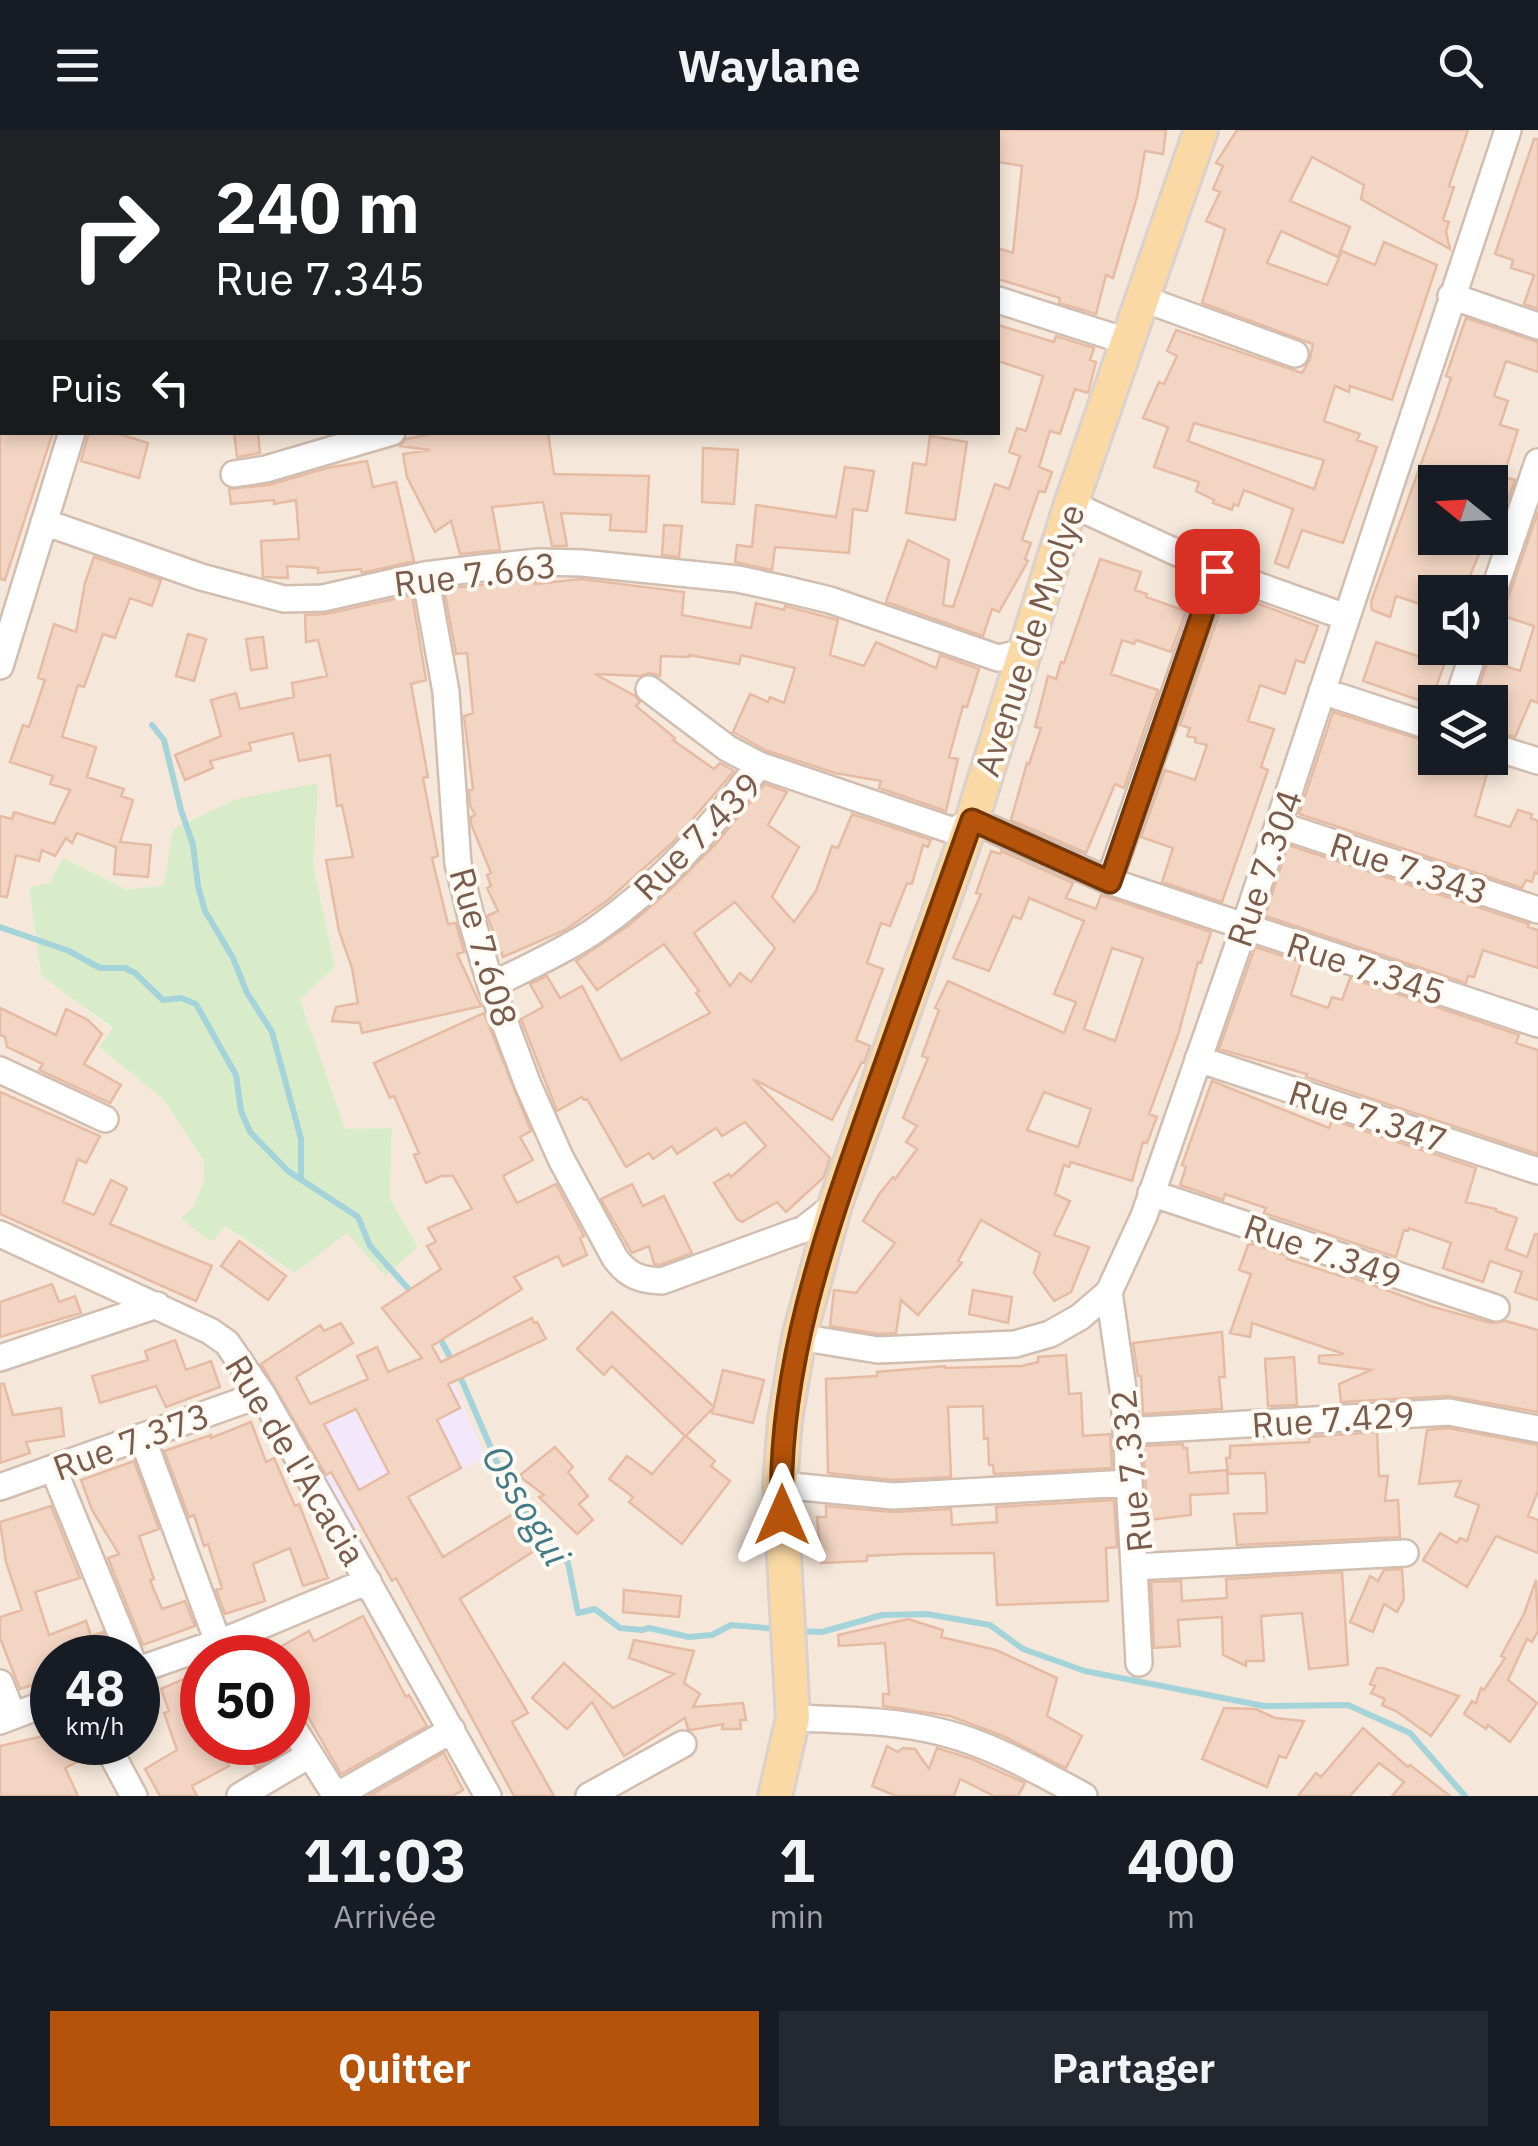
<!DOCTYPE html>
<html lang="fr">
<meta charset="utf-8">
<style>
:root{--surface:#171b24;--page:#242831;--text:#f1f3f6;--muted:#9ea1a6;--accent:#b45309}
body{margin:0;font-family:"IBM Plex Sans",sans-serif;background:var(--page);color:var(--text);height:100vh;display:flex;flex-direction:column;font-size:38px;white-space:nowrap}
*{box-sizing:border-box;margin:0}
p{font-size:32px;color:var(--muted)}
.icon{flex:none;width:55px;height:55px;fill:none;stroke:currentColor;stroke-width:2;stroke-linecap:round;stroke-linejoin:round}
.map{position:relative;height:1666px;overflow:hidden}
.details{display:flex;flex-direction:column;background:var(--surface);flex:1}
.details>*{flex:none}
.top-card{position:absolute;left:0px;top:0px;width:1000px;height:305px;box-shadow:0 5px 15px #0003;background:#202124;color:#fff;overflow:hidden}
.needle{width:65px;rotate:288deg}
.tools{position:absolute;left:1418px;top:335px;display:grid;gap:20px}
.tools a{display:grid;place-items:center;width:90px;height:90px;border-radius:0px;background:var(--surface);box-shadow:0 5px 15px #0003;font-size:50px}
.speed{position:absolute;left:30px;top:1505px;display:flex;gap:20px;font-size:50px;font-weight:700;text-align:center}
.speed>*{display:grid;place-content:center;width:130px;height:130px;border-radius:50%;background:var(--surface);box-shadow:0 5px 15px #0003;line-height:1}
.speed small{font-size:25px;font-weight:400}
.speed .limit{border:15px solid #d22;background:#fff;color:#111}
.pin{position:absolute;display:grid;place-items:center;width:85px;height:85px;color:#fff;margin:-42px;border-radius:20px;box-shadow:0 5px 15px #0006}
.me{position:absolute;width:110px;margin:-55px;rotate:0deg;stroke-linejoin:round;filter:drop-shadow(0 0 8px #0008)}
.turn{display:flex;align-items:center;gap:35px;height:210px;padding:0 50px;font-size:45px}
.turn .icon{width:130px;height:130px;stroke-width:2.5}
.turn b{display:block;font-size:70px;line-height:85px}
.then{display:flex;align-items:center;height:95px;padding:0 50px;background:#0003;gap:20px;font-size:38px}
.eta{display:flex;justify-content:space-evenly;align-items:center;height:170px;text-align:center}
.eta b{font-size:60px;font-weight:700;line-height:70px}
.cta{display:flex;gap:20px;margin-top:auto;padding:20px 50px}
.cta a{flex:1;height:115px;border-radius:0px;background:var(--accent);color:#fff;font-size:40px;font-weight:700;line-height:115px;text-align:center}
.cta a+a{background:var(--page);color:var(--text)}
header{display:flex;justify-content:space-between;align-items:center;height:130px;padding:0 50px;background:var(--surface);font-size:45px;font-weight:700}
.map>svg:first-child{display:block}
</style>
<header><svg class="icon" aria-label="menu" viewBox="0 0 24 24"><path d="M4 6h16M4 12h16M4 18h16"/></svg>Waylane<svg class="icon" aria-label="search" viewBox="0 0 24 24"><circle cx="10" cy="10" r="6"/><path d="M15 15l6 6"/></svg></header>
<div class="map">
<svg width="1538" height="1666" viewBox="0 0 1538 1666">
<rect width="100%" height="100%" fill="#fdf6ec"/>
<path fill="#f5e8da" fill-rule="evenodd" d="M0,0H1538V1666H0ZM2,2H998V302H2ZM1435,352H1490V408H1435ZM1435,462H1490V518H1435ZM1435,572H1490V628H1435ZM317,654L313,734L335,837L300,869L345,1000L392,998L390,1069L418,1117L347,1103L295,1143L224,1096L182,1089L194,1076L204,1050V1033L164,970L99,917L113,899L41,846L29,757L49,753L63,729L127,760L165,755ZM52,1528H138V1612H52ZM202,1528H288V1612H202Z"/>
<path fill="#f3e8fa" d="M436,1223L438,1228L442,1226L486,1328L408,1367L348,1403L287,1285Z"/>
<path fill="#d8ecc9" d="M318,653L313,734L335,837L300,869L345,999L392,998L390,1069L418,1117L385,1146L347,1103L295,1143L225,1096L212,1112L181,1089L194,1076L204,1050V1032L164,970L99,917L113,898L41,846L29,757L49,753L63,728L127,760L164,755L173,699L237,669Z"/>
<g fill="none" stroke-linecap="round" stroke-linejoin="round">
<path stroke="#a5d3da" stroke-width="6" d="M152,595L164,610L181,680L193,715L198,756L205,781L233,828L247,863L272,902L301,1009V1050
M0,797L69,821L100,838H125L135,843L163,870L181,868L196,874L236,945L241,981L250,1002L288,1041L358,1087L370,1116L413,1164
M438,1204L453,1233
M459,1244L497,1332L519,1372L550,1415L568,1433L578,1483L595,1479L620,1498L642,1500L649,1498L689,1507L712,1505L731,1495L778,1499
M800,1501L822,1502L882,1485L927,1484L990,1495L1023,1519L1085,1541L1264,1576L1348,1575L1410,1603L1465,1666"/>
</g>
<path fill="#f3d5c3" stroke="#e6bba3" stroke-width="2.5" fill-rule="evenodd" d="M998,0H1166L1163,24L1145,21L1137,67L1113,148L1106,145L1096,184L1059,173L1060,168L998,149V118L1013,123L1022,36L998,32Z
M1237,0H1468L1449,56L1454,57L1443,90L1449,92L1446,101L1450,119L1361,69L1364,55L1312,27L1290,71L1350,97L1338,127L1281,101L1267,133L1327,155L1342,121L1375,135L1384,112L1437,135L1392,270L1350,256L1349,262L1335,256L1324,291L1360,304L1357,310L1377,317L1343,413L1302,400L1288,438L1275,433L1293,379L1244,360L1238,376L1234,374L1232,380L1213,373L1214,370L1196,361L1199,352L1154,337L1168,297L1143,288L1159,252L1164,254L1177,226L1167,221L1176,200L1302,243L1310,229L1313,214L1202,173L1225,99L1206,91L1220,62L1213,59L1223,36L1216,33ZM1194,293L1324,330L1314,359L1188,311Z
M1534,9H1538V179L1524,174L1534,145L1511,138L1513,130L1495,124Z
M1466,188L1538,212V242L1506,231L1494,266L1508,271L1500,295L1518,300L1503,347L1515,350L1491,418L1490,352H1435V408H1486L1463,462H1435V479L1396,466L1390,487L1372,480L1371,472L1438,287L1451,248L1446,246Z
M998,195L1054,212L1056,206L1094,218L1090,230L1096,232L1088,263L1075,259L1060,304L1050,301L1039,337L1052,342L1045,362L1039,361L1022,410L1031,413L1025,429L1028,431L999,482L992,479L983,506L886,472L908,410L949,430L943,475L953,477L995,354L1009,359L1020,326L1009,322L1017,298L1026,301L1043,246L998,231Z
M0,302H53L5,450L0,449Z
M89,302H113L148,313L139,348L81,331Z
M234,302H258L260,323L237,327Z
M441,302H548L554,344L649,346L646,402L610,400L611,385L561,383L567,416H552L543,372L492,377L500,420L460,424L451,391L435,402L407,347L403,324L430,320L400,316L406,309Z
M930,306L967,312L955,390L906,383L913,333L926,335Z
M703,318L738,320L734,374L702,372Z
M367,331L373,357L396,352L414,431L362,443L361,439L318,443V438L287,436L288,448L263,447L261,411L299,409L296,370L274,374V370L231,374L229,359L269,355L327,338Z
M845,337L874,341L867,381L853,379L849,423L775,417L772,440L735,432L737,415L752,417L756,375L836,387Z
M1538,382V573L1531,570L1515,607L1490,600V572H1474L1488,530L1520,541L1534,496L1500,485L1505,477Z
M664,395L682,396L679,427L662,425Z
M94,427L161,450L152,476L130,468L115,508L103,504L84,557L78,555L62,607L96,617L87,647L124,659L121,666L133,670L120,712L151,715L148,747L114,744L116,717L77,703L72,713L66,708L55,726L42,720L39,731L16,725L7,767L0,766V686L12,689L14,682L54,694L70,660L50,654L53,646L10,632L23,595L29,597L45,550L38,548L54,494L76,502L85,453Z
M1100,429L1141,442L1135,460L1147,464L1146,467L1186,481L1171,522L1136,510L1134,514L1122,510L1111,544L1158,560L1124,658L1115,654L1086,723L1011,690L1027,633L1029,634L1041,598L1035,597L1048,546L1056,549L1061,532L1064,533Z
M535,449V454L581,449L684,462L682,485L751,498L756,473L784,480L785,476L838,490L830,525L864,536L876,512L936,538L940,525L979,539L967,577L963,576L949,627L958,629L946,681L879,658L881,651L835,643L765,620L733,602L750,564L768,572L770,567L784,573L795,538L741,525L739,534L689,525V527L661,526L660,546L650,543L640,546L595,544L635,566L640,572L636,576L675,608L673,610L714,639L720,633L734,641L672,713L608,770L565,800L503,827L487,786L498,781L487,758L491,756L487,745L491,743L471,694V687L475,685L470,675L469,660L473,659L464,586L473,583L467,523L456,524L444,459Z
M1227,462L1318,496L1304,533L1296,530L1285,564L1260,555L1248,591L1274,599L1261,637L1268,640L1222,772L1162,752L1173,718L1141,707L1165,640L1195,650L1207,615L1195,612L1196,608L1187,606L1190,598L1180,595Z
M412,465L426,550L411,554L428,647L423,648L438,726L432,728L448,794L456,793L464,822L457,824L481,876L362,903L360,893L332,891L336,877L358,873L352,838L339,801L326,730L353,727L342,675L337,676L330,625L299,631L293,603L249,613L251,620L210,631L213,638L185,650L175,625L221,606L211,570L236,563L240,579L294,567L292,553L327,546L318,510L306,512L305,485L326,484Z
M188,504L206,509L194,551L176,546Z
M263,507L267,538L251,540L246,509Z
M1376,512L1444,535L1430,574L1363,551Z
M1333,582L1435,614V628H1479L1490,633L1475,686L1510,697L1518,680L1532,684L1531,688L1538,691V744L1535,742L1532,752L1526,750L1522,758L1299,684Z
M765,654L787,662L768,695L799,717L772,767L794,792L816,761L832,716L838,718L852,684L931,710L928,717L923,715L912,754L907,753L890,796L881,793L867,833L883,839L856,910L870,916L864,933L862,932L832,990L753,949L830,1028L824,1047L786,1082L777,1072L742,1092L737,1089L714,1053L729,1044L731,1047L766,1016L745,992L722,1006L716,998L677,1024L672,1016L653,1029L649,1023L626,1037L587,969L584,970L582,967L557,981L521,889L543,877L530,854L547,846L560,868L582,856L621,930L710,883L696,863L699,861L664,814L597,860L576,831L628,796L673,757L715,715ZM735,772L775,818L751,852L740,843L730,856L694,803Z
M1288,715L1529,794L1528,797L1538,800V838L1483,820L1474,847L1468,846L1466,853L1265,786Z
M991,721L1000,724L1001,721L1073,753L1066,768L1096,779L1101,765L1211,802L1201,833L1198,832L1178,905L1149,984L1157,987L1147,1013L1143,1012L1132,1051L1071,1032L1069,1037L1064,1035L1055,1064L1070,1071L1054,1105L1089,1117L1071,1162L1054,1171L1034,1143L1040,1123L981,1090L958,1131L962,1133L918,1185L901,1170L896,1203L879,1204L830,1196L834,1160L856,1163L895,1113L863,1091L880,1063L893,1047L895,1049L917,1019L906,1012L917,996L903,988L928,928L922,926L939,880L935,878L948,851L1064,903L1076,872L1054,864L1084,791L1029,768L1021,789L1013,786L989,841L953,828L981,764L976,763ZM1112,818L1143,828L1115,911L1084,899ZM1044,962L1091,979L1078,1017L1027,1000Z
M1255,817L1301,832L1291,865L1328,878L1332,867L1342,870L1350,848L1519,905L1516,913L1538,920V1024L1306,947L1307,944L1219,919Z
M0,878L56,905L66,879L88,890L102,904L84,934L121,955L110,973L39,940L43,934L7,917L5,907L0,905Z
M484,883L531,1001L520,1007L533,1030L503,1046L517,1073L556,1054L584,1106L580,1108L587,1125L563,1136L558,1126L514,1147L522,1159L432,1216L441,1232L532,1188L534,1193L537,1192L546,1209L448,1254L460,1278L437,1290L461,1338L408,1367L443,1427L516,1382L525,1396L537,1419L460,1469L528,1583L512,1592L554,1666H514L396,1448L392,1451L331,1342L326,1345L261,1234L320,1195L324,1201L341,1193L353,1213L296,1247L310,1274L368,1249L357,1226L377,1217L388,1242L422,1228L382,1178L441,1139L427,1116L436,1112L428,1098L472,1079L453,1046H441L426,1053L414,1025L419,1023L394,966L390,968L374,933ZM356,1279L389,1343L359,1360L324,1294Z
M1212,951L1329,998L1332,990L1476,1038L1466,1072L1496,1079V1081L1517,1088L1506,1119L1527,1127L1535,1104H1538V1170L1515,1162L1522,1142L1490,1131L1483,1152L1443,1138L1451,1113L1409,1098L1408,1101L1404,1100L1396,1127L1264,1083L1266,1078L1225,1064L1223,1070L1180,1055L1186,1037L1182,1035Z
M0,962L100,1006L86,1033L78,1029L63,1072L94,1085L111,1050L127,1058L110,1094L212,1136L196,1171L0,1084Z
M632,1054L643,1076L664,1066L692,1123L660,1135L654,1134L649,1116L632,1123L601,1069Z
M239,1111L286,1146L268,1170L221,1136Z
M1253,1114L1288,1126L1287,1129L1344,1147L1345,1145L1430,1176L1491,1193L1506,1191L1538,1200V1282L1448,1266L1341,1272L1339,1254L1371,1240L1319,1233V1226L1344,1224L1252,1193L1250,1207L1230,1203L1251,1144L1239,1140L1248,1115Z
M52,1154L59,1172L75,1166L81,1183L0,1207V1172Z
M973,1160L1012,1167L1008,1193L969,1184Z
M612,1182L714,1277L686,1306L715,1331L711,1336L730,1351L682,1414L629,1372L633,1367L609,1349L627,1326L652,1344L685,1306L612,1236L604,1245L577,1219Z
M1222,1202L1225,1247H1219L1222,1279L1143,1284L1141,1246H1138L1133,1213Z
M175,1210L186,1240L211,1231L220,1257L166,1277L156,1256L100,1273L92,1246L148,1230L145,1221Z
M1066,1225L1069,1264L1081,1263L1083,1306L1110,1304L1112,1338L994,1344L993,1335H989L988,1308L984,1309L983,1276L948,1277L951,1347L893,1350L828,1343L826,1249L877,1246V1242L945,1236V1238L1022,1236L1038,1232V1227Z
M1294,1227L1297,1275L1268,1276L1265,1229Z
M723,1240L764,1250L753,1293L712,1283Z
M0,1254H4L13,1285L61,1278L64,1306L26,1312L30,1323L0,1333Z
M251,1292L266,1332L274,1328L295,1376L299,1374L328,1448L303,1456L290,1418L253,1434L265,1471L225,1484L216,1460L222,1458L208,1414L204,1416L194,1385L189,1387L164,1321L211,1305V1308Z
M1448,1298L1538,1315V1361L1528,1386L1538,1390V1423L1496,1406L1467,1457L1423,1430L1440,1403L1457,1413L1460,1408L1467,1411L1479,1375L1455,1366L1461,1351L1419,1354L1427,1300Z
M1377,1302L1379,1346H1388L1385,1371L1398,1370L1400,1407L1237,1415L1234,1384L1267,1383L1266,1351L1265,1343L1228,1344L1226,1328H1230V1316L1309,1312V1307Z
M1183,1314V1318H1187L1189,1343L1227,1340L1228,1363L1190,1365L1191,1385L1148,1390L1143,1316Z
M555,1317L573,1337L568,1342L588,1366L579,1374L593,1390L577,1404L539,1367L544,1365L519,1346Z
M134,1331L159,1399L139,1406L154,1449L150,1450L162,1479L185,1471L195,1496L143,1515L108,1428L119,1424L92,1380L81,1350Z
M1114,1370L1117,1417L1106,1418L1108,1471L997,1475L994,1423L903,1424L867,1426V1431L821,1433L817,1387H826V1376L892,1382L951,1379L952,1395L997,1392L996,1377Z
M51,1376L80,1448L35,1462L49,1505L86,1491L91,1506L103,1502L113,1526L52,1528V1549L20,1559L0,1508V1487L22,1480L6,1432L0,1392Z
M1402,1439L1404,1469L1397,1482L1384,1474L1373,1502L1350,1492L1370,1446L1378,1451L1384,1440Z
M1342,1442L1348,1535L1309,1539L1302,1483L1261,1486L1264,1531H1246V1536L1223,1525L1222,1487L1178,1490L1180,1516L1154,1518L1151,1452L1181,1451L1182,1471L1227,1468L1226,1449Z
M1536,1450L1538,1501L1532,1512L1527,1509L1508,1550L1537,1573L1510,1612L1488,1595L1486,1599L1464,1584L1472,1571L1476,1573L1481,1558L1484,1560L1505,1528L1501,1526L1524,1484Z
M624,1460L681,1466L679,1487L623,1482Z
M363,1486L406,1567L409,1565L427,1596L341,1644L288,1552V1528H260L309,1501L314,1511Z
M908,1489L943,1500L941,1507L996,1520L1057,1548L1047,1586L1082,1606L1066,1638L1003,1606L950,1586L883,1576V1564H889L885,1513L839,1516L838,1505Z
M634,1510L694,1521L684,1553L700,1564L693,1577L743,1573L746,1590H740L741,1599H722L723,1594L692,1600L688,1599L685,1588L624,1626L592,1572L567,1599L532,1568L564,1533L613,1578L674,1544L629,1528Z
M1377,1538H1383L1459,1566L1431,1606L1396,1581L1382,1575L1385,1569L1371,1563L1375,1556L1370,1554Z
M202,1541V1612H216L229,1636L192,1656L197,1666H160L145,1639L177,1620L164,1583L169,1581L161,1559Z
M1224,1578L1256,1579L1275,1588L1304,1591L1286,1628L1279,1626L1267,1657L1202,1629Z
M1363,1598L1408,1637L1410,1635L1450,1666H1392L1404,1652L1379,1633L1350,1666H1298L1316,1643L1321,1647Z
M52,1604V1612H85L91,1625L65,1638L78,1666H0V1616Z
M243,1612H283L287,1619L256,1638Z
M887,1616L898,1622L903,1618L915,1619L929,1639L937,1618L972,1629L1025,1653L1018,1666H994L960,1649L954,1666H896L872,1656Z
M444,1623L463,1660L452,1666H369Z"/>
<g fill="none" stroke-linecap="round" stroke-linejoin="round">
<g stroke="#d1beb0" stroke-width="30">
<path id="minor" d="M153,0V2
M21,2V0
M483,2L484,0
M695,2V0
M906,2V0
M0,79L2,71
M1451,166L1538,196
M1141,168L1295,224
M998,170L1126,211
M234,344L266,339L392,302
M1071,374L1217,441L1346,487
M44,392L201,447L284,469L323,468L425,445L481,438L538,432L582,433L738,449L784,459L830,470L998,528L1026,522
M425,445L446,562L458,734L472,791L491,856L528,955L561,1029L615,1128C628,1146 640,1150 662,1151L804,1099L835,1075
M1490,472L1538,332
M0,536L72,302
M649,559L727,618L759,635
M1322,561L1435,598
M1457,572L1475,518
M1490,616L1538,631
M1279,695L1538,780
M1109,751L1217,441
M491,856C525,838 563,822 594,801C660,755 711,699 759,635L954,701L972,690L1109,751L1538,894
M1198,929L1538,1041
M0,940L105,989
M1151,1063L1496,1178
M0,1104L210,1201L227,1213L262,1264L488,1666
M1109,1162L1124,1266L1134,1437L1405,1423
M799,1207L878,1220L1015,1214L1050,1204L1080,1187L1109,1162L1144,1086L1244,798L1508,0
M0,1228L157,1175
M1126,1301L1449,1282L1538,1299
M142,1307L218,1512
M53,1338L131,1528
M780,1355L893,1366L1129,1353
M0,1357L262,1264
M1134,1437L1139,1533
M138,1540L236,1506L368,1451
M0,1553L13,1586
M793,1588C843,1590 893,1590 941,1602C991,1614 1039,1642 1084,1666
M288,1590L336,1666
M0,1591L52,1571
M105,1612L134,1666
M240,1666L309,1625
M336,1666L452,1600
M589,1666L683,1614"/>
</g>
<g stroke="#dad1cd" stroke-width="38">
<path id="major" d="M775,1666L793,1588L780,1355L785,1290L799,1207L835,1075L972,690L1071,374L1201,0"/>
</g>
<use href="#minor" stroke="#fff" stroke-width="25"/>
<use href="#major" stroke="#fbd9a5" stroke-width="32"/>
</g>
<g fill="none" stroke-linecap="round" stroke-linejoin="round">
<g stroke="#753606" stroke-width="25">
<path id="route" d="M782,1385C776,1239 827,1099 875,963C907,872 939,781 972,690L1110,752L1217,441"/>
</g>
<use href="#route" stroke="#b45309" stroke-width="18"/>
</g>
<g text-anchor="middle" dominant-baseline="central" stroke-width="8" stroke-linejoin="round" paint-order="stroke">
<g font-size="35" fill="#7a5c4d" stroke="#fffaf3">
<text transform="translate(475 444) rotate(-7)">Rue 7.663</text>
<text transform="translate(1029 510) rotate(-72)">Avenue de Mvolye</text>
<text transform="translate(697 706) rotate(-45)">Rue 7.439</text>
<text transform="translate(1264 738) rotate(-71)">Rue 7.304</text>
<text transform="translate(1409 738) rotate(18)">Rue 7.343</text>
<text transform="translate(484 817) rotate(74)">Rue 7.608</text>
<text transform="translate(1366 838) rotate(18)">Rue 7.345</text>
<text transform="translate(1368 986) rotate(18)">Rue 7.347</text>
<text transform="translate(1323 1121) rotate(19)">Rue 7.349</text>
<text transform="translate(1333 1289) rotate(-4)">Rue 7.429</text>
<text transform="translate(131 1311) rotate(-20)">Rue 7.373</text>
<text transform="translate(296 1330) rotate(59)">Rue de l'Acacia</text>
<text transform="translate(1131 1341) rotate(-96)">Rue 7.332</text>
</g>
<g font-size="38" font-style="italic" fill="#437c86" stroke="#fffaf3">
<text transform="translate(527 1375) rotate(59)">Ossogui</text>
</g>
</g>
</svg>
<div class="tools">
<a><svg class="needle" viewBox="-14 -14 28 28"><path d="M0-13l5 13h-10z" fill="#e53935"/><path d="M0 13l5-13h-10z" fill="#9ea1a6"/></svg></a>
<a><svg class="icon" aria-label="sound" viewBox="0 0 24 24"><path d="M4 9h4l5-4v14l-5-4H4zM17 9q2 3 0 6"/></svg></a>
<a><svg class="icon" aria-label="layers" viewBox="0 0 24 24"><path d="M12 4l9 5-9 5-9-5zM3 14l9 5 9-5"/></svg></a>
</div>
<div class="speed"><div>48<small>km/h</small></div><div class="limit">50</div></div>
<div class="pin" style="left:1217px;top:441px;background:#d93025"><svg class="icon" aria-label="arrive" viewBox="0 0 24 24"><path d="M6 21V4h12l-3 4 3 4H6"/></svg></div>
<svg class="me" style="left:782px;top:1385px" viewBox="-20 -20 40 40"><path d="M0-17L14 15 0 8-14 15z" fill="#b45309" stroke="#fff" stroke-width="4"/></svg>
<div class="top-card">
<div class="turn"><svg class="icon" aria-label="right" viewBox="0 0 24 24"><path d="M7 20v-9h11M14 6l5 5-5 5"/></svg><div><b>240 m</b>Rue 7.345</div></div>
<div class="then">Puis<svg class="icon" aria-label="left" viewBox="0 0 24 24"><path d="M17 20v-9H6M10 6l-5 5 5 5"/></svg></div>
</div>
</div>
<section class="details">
<div class="eta">
<div><b>11:03</b><p>Arrivée</p></div>
<div><b>1</b><p>min</p></div>
<div><b>400</b><p>m</p></div>
</div>
<div class="cta"><a>Quitter</a><a>Partager</a></div>
</section>
